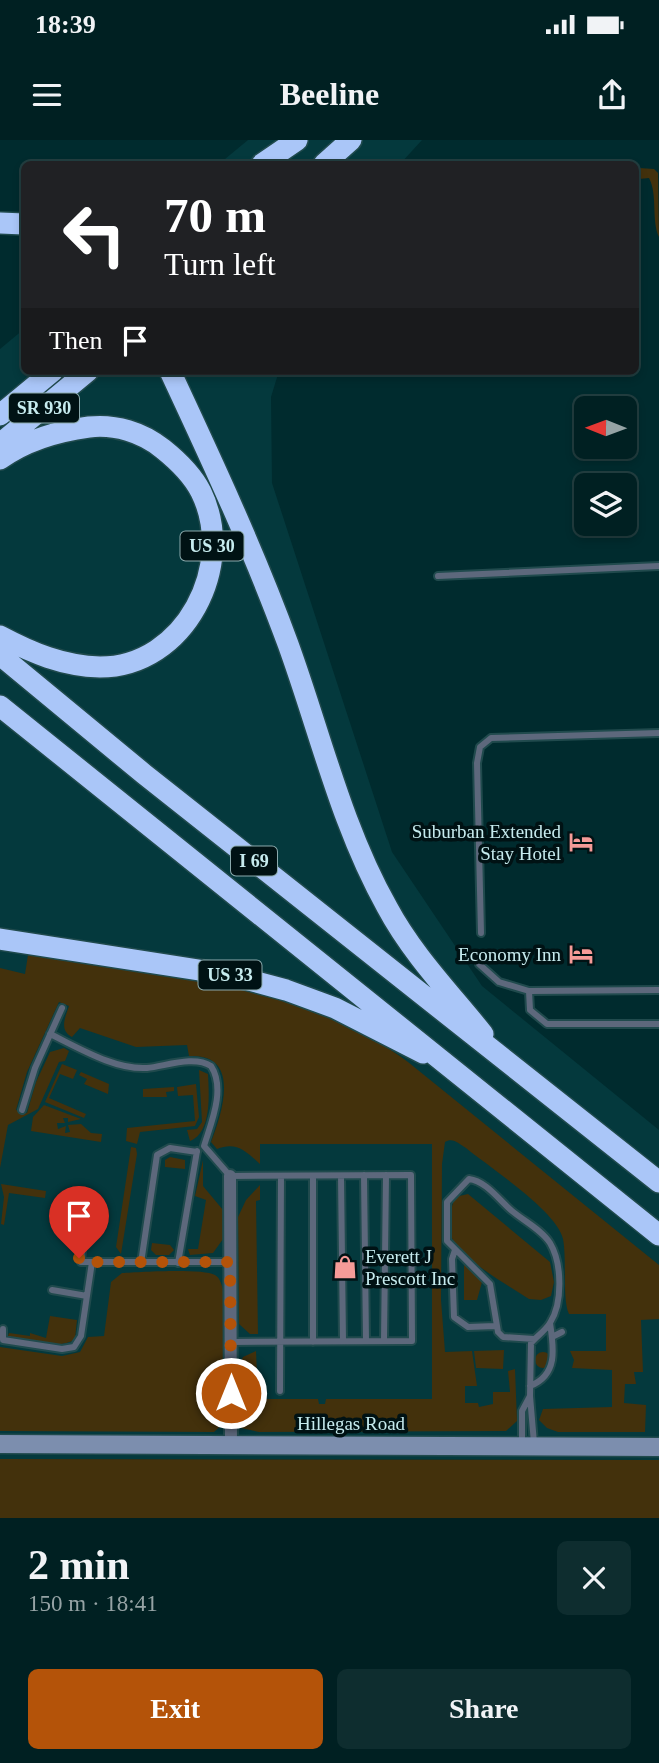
<!DOCTYPE html>
<meta charset="utf-8">
<style>
:root{--surface:#002022;--page:#0e2d2f;--text:#f1f3f6;--muted:#95a3a5;--line:#223e40;--accent:#b45309}
body{margin:0;font-family:Georgia,serif;background:var(--page);color:var(--text);height:100vh;display:flex;flex-direction:column;font-size:26px;white-space:nowrap}
*{box-sizing:border-box;margin:0}
p{font-size:23px;color:var(--muted)}
.icon{flex:none;width:38px;height:38px;fill:none;stroke:currentColor;stroke-width:2;stroke-linecap:round;stroke-linejoin:round}
.map{position:relative;height:1378px;overflow:hidden}
.panel{display:flex;flex-direction:column;background:var(--surface);flex:1}
.panel>*{flex:none}
.top-card{position:absolute;left:21px;top:21px;width:618px;height:214px;border-radius:10px;box-shadow:0 4px 10px #0003,0 0 0 2px var(--line);background:#202124;color:#fff;overflow:hidden}
.needle{width:46px;rotate:271deg}
.fabs{position:absolute;left:574px;top:256px;display:grid;gap:14px}
.fabs a{display:grid;place-items:center;width:63px;height:63px;border-radius:10px;background:var(--surface);box-shadow:0 4px 10px #0003,0 0 0 2px var(--line);font-size:35px}
.pin{position:absolute;display:grid;place-items:center;width:60px;height:60px;color:#fff;margin:-72px -30px;border-radius:50% 50% 50% 0;rotate:-45deg;box-shadow:0 0 7px #0007}
.pin .icon{rotate:45deg}
.me{position:absolute;width:77px;margin:-38px;rotate:0deg;stroke-linejoin:round;filter:drop-shadow(0 0 5px #0008)}
.turn{display:flex;align-items:center;gap:24px;height:147px;padding:0 28px;font-size:32px}
.turn .icon{width:91px;height:91px;stroke-width:2.5}
.turn b{display:block;font-size:49px;line-height:60px}
.then{display:flex;align-items:center;height:66px;padding:0 28px;background:#0003;gap:14px;font-size:26px}
.round{display:grid;place-items:center;flex:none;width:74px;height:74px;border-radius:10px;background:var(--page)}
.overview{display:flex;align-items:center;justify-content:space-between;height:119px;padding:0 28px}
h1{font-size:42px;font-weight:800;line-height:52px}
.cta{display:flex;gap:14px;margin-top:auto;padding:14px 28px}
.cta a{flex:1;height:80px;border-radius:10px;background:var(--accent);color:#fff;font-size:28px;font-weight:800;line-height:80px;text-align:center}
.cta a+a{background:var(--page);color:var(--text)}
.status{display:flex;justify-content:space-between;align-items:center;height:49px;padding:0 35px;background:var(--surface);direction:ltr}
.status svg{height:19px;fill:currentColor}
header{display:flex;justify-content:space-between;align-items:center;height:91px;padding:0 28px;background:var(--surface);font-size:32px;font-weight:800}
.map>svg:first-child{display:block}
</style>
<div class="status"><b>18:39</b><svg viewBox="0 0 49 12"><path d="M0 12V9h3v3zM5 12V6h3v6zM10 12V3h3v9zM15 12V0h3v12zM26 1h20v11H26zM47 4h2v5h-2z"/></svg></div>
<header><svg class="icon" aria-label="menu" viewBox="0 0 24 24"><path d="M4 6h16M4 12h16M4 18h16"/></svg>Beeline<svg class="icon" aria-label="share" viewBox="0 0 24 24"><path d="M12 15V3M7 8l5-5 5 5M5 13v7h14v-7"/></svg></header>
<div class="map">
<svg width="659" height="1378" viewBox="0 0 659 1378">
<rect width="100%" height="100%" fill="#002b2e"/>
<path fill="#04393d" d="M248,0H422L400,24H219Z
M24,189V231H279L271,257L272,343L392,712L482,846L659,990V1320L0,1319V209Z"/>
<path fill="#43310c" d="M639,28L654,29L658,33L659,97C651,80 658,55 649,38L639,39Z
M28,815C156,835 300,841 408,922L659,1125V1179L641,1180L643,1232H634L636,1244H625L624,1263L646,1265L645,1292H558L547,1288L539,1280L543,1269L612,1267V1230L572,1228L574,1220L570,1211H606V1174H569C562,1160 567,1119 563,1099C557,1071 489,1027 466,1008C459,1004 453,997 445,1002L442,1024L441,1160L445,1212L472,1211L477,1246H465V1263H478L479,1267L493,1264V1252H510L508,1231L515,1229L517,1281L506,1291L259,1292L241,1288L239,1226L243,1217L256,1211L258,1259H318L319,1264H325L326,1259H432V1004H260V1024C246,1011 236,1001 217,1009L211,1002C223,971 241,913 189,916L187,905L136,907L80,888L72,897C59,890 65,878 69,866L59,862L27,932L16,970L27,973L36,942L50,912L64,908L69,911L65,921L59,922L38,969L8,985L0,1028V828L25,834Z
M62,924L77,930L73,939L60,934L49,958L86,974L84,978L45,962Z
M199,930L208,934C209,953 212,993 190,1001L187,990L197,989L202,982Z
M81,932L109,944L108,954L84,944L87,939L79,935Z
M196,944L199,977L195,986L140,992L137,1004L126,1001L127,988L195,981L193,955L178,956L177,947Z
M174,947V951L166,952L167,957H143V949Z
M44,965L81,979L68,982V978H63L65,983H57L58,989L66,986L65,993L70,992L68,985L81,984L91,993L102,994L101,1002L31,991L33,977Z
M131,1007L136,1008L137,1014L121,1114L116,1107Z
M170,1017L185,1020V1029L165,1027V1020Z
M203,1020V1046L223,1070V1099L213,1113L190,1115L188,1109H198L206,1060L195,1056Z
M1,1044L46,1051L45,1058L9,1053L4,1085L1,1084L4,1057Z
M260,1045V1060L256,1061L258,1194H250L239,1184L238,1077L246,1060Z
M468,1054L550,1122L554,1142L551,1156L541,1160L529,1159C509,1146 459,1118 451,1096C447,1085 451,1068 455,1057Z
M152,1103L170,1105L174,1110L169,1115H156L151,1110Z
M464,1124L482,1142L477,1160H464Z
M122,1133C139,1132 203,1128 215,1135C220,1138 221,1143 223,1149V1284L214,1292L0,1291V1207L62,1216L80,1212L88,1197L104,1196L111,1142Z
M50,1176L77,1180L75,1199C60,1211 26,1199 8,1196L9,1193L30,1196V1193L46,1198Z
M504,1210L503,1229L476,1228L474,1211Z
M535 1220a8 8 0 1 1 16 0a8 8 0 1 1-16 0Z
M0,1319L659,1320V1378H0Z"/>
<g fill="none" stroke-linecap="round" stroke-linejoin="round">
<g stroke="#204a4d" stroke-width="10">
<path id="lane" d="M438,436L659,426
M481,793L477,623L480,607L491,598L659,593
M479,824L499,842L529,851L659,850
M529,851L530,870L547,884H659
M50,894C79,908 115,930 147,928C166,926 194,915 211,926C226,949 211,983 204,1006L230,1036L411,1035L412,1201L231,1202
M22,970L35,928L62,868
M364,1035L366,1201
M341,1036L343,1201
M86,1057L81,1122H230
M455,1110L452,1119L454,1177L468,1187L495,1186
M141,1123L157,1015L170,1008L197,1012
M178,1123L197,1011
M52,1150L87,1156
M3,1189V1200L62,1209L74,1207L81,1196L92,1122
M552,1197L562,1192
M384,1201L386,1035
M313,1202V1036
M530,1246C558,1235 554,1209 550,1183
M280,1251L281,1036
M530,1256L531,1203C537,1196 545,1191 550,1183C563,1163 562,1123 550,1103C542,1090 524,1081 512,1071C499,1060 486,1041 469,1039L447,1062V1101L490,1144L498,1192L503,1197L534,1199
M522,1303V1271L530,1256L534,1303"/>
</g>
<g stroke="#204a4d" stroke-width="16">
<path id="street" d="M230,1036L231,1304"/>
</g>
<g stroke="#204a4d" stroke-width="21">
<path id="secondary" d="M0,1304L659,1307"/>
</g>
<g stroke="#204a4d" stroke-width="24">
<path id="highway" d="M262,24L297,0
M324,24L351,0
M0,83L24,84
M170,231C212,321 254,411 288,504C320,592 341,685 387,767C412,814 450,853 483,894
M0,275L53,231
M0,304L88,231
M0,319C25,301 59,291 89,287C115,284 142,292 163,309C178,321 192,334 201,352C237,425 185,527 100,527C63,526 32,513 0,496
M0,515L144,634L659,1042
M0,566L659,1095
M0,799L231,835L286,850L335,868L423,913"/>
</g>
<use href="#lane" stroke="#5d687c" stroke-width="6"/>
<use href="#street" stroke="#5d687c" stroke-width="12"/>
<use href="#secondary" stroke="#7c8eae" stroke-width="18"/>
<use href="#highway" stroke="#aac6f8" stroke-width="21"/>
</g>
<g fill="none" stroke-linecap="round" stroke-linejoin="round">
<path stroke="#b45309" stroke-width="12" stroke-dasharray="0 21.6" d="M79,1118L80,1122H230L231,1253"/>
</g>
<defs>
<g id="hotel-bare" transform="scale(1.89)"><path d="M-6-4.5h1.5V1H6V5H4.5V3h-9V5H-6ZM-4 0a1.8 1.8 0 1 1 3.6 0ZM.5 0V-2.5h3Q6-2.5 6 0Z" fill="#f59b98" stroke="#001214" stroke-width="2.5" paint-order="stroke"/></g>
<g id="shop-bare" transform="scale(1.89)"><path d="M-5-2.5h2.3a2.7 3.5 0 0 1 5.4 0H5L5.5 6h-11ZM-1.5-2.5h3a1.5 2.3 0 0 0-3 0Z" fill="#f59b98" stroke="#001214" stroke-width="2.5" paint-order="stroke"/></g>
</defs>
<g fill-rule="evenodd">
<use href="#hotel-bare" x="581" y="702"/>
<use href="#hotel-bare" x="581" y="814"/>
<use href="#shop-bare" x="345" y="1127"/>
</g>
<g text-anchor="middle" dominant-baseline="central" stroke-width="7" stroke-linejoin="round" paint-order="stroke">
<g fill="#001214" stroke="#8baaad" stroke-width="2">
<rect x="9" y="253.5" width="70" height="29" rx="5"/>
<rect x="180.5" y="391.5" width="63" height="29" rx="5"/>
<rect x="231" y="706.5" width="46" height="29" rx="5"/>
<rect x="198.5" y="820.5" width="63" height="29" rx="5"/>
</g>
<g font-size="18" font-weight="bold" fill="#c6ebee">
<text x="44" y="268">SR 930</text>
<text x="212" y="406">US 30</text>
<text x="254" y="721">I 69</text>
<text x="230" y="835">US 33</text>
</g>
<g font-size="19" fill="#c6ebee" stroke="#001214" text-anchor="end">
<text x="561" y="691">Suburban Extended<tspan x="561" dy="22">Stay Hotel</tspan></text>
<text x="561" y="814">Economy Inn</text>
<text x="365" y="1116" text-anchor="start">Everett J<tspan x="365" dy="22">Prescott Inc</tspan></text>
</g>
<g font-size="19" fill="#c6ebee" stroke="#001214">
<text x="351" y="1283">Hillegas Road</text>
</g>
</g>
</svg>
<div class="fabs">
<a><svg class="needle" viewBox="-14 -14 28 28"><path d="M0-13l5 13h-10z" fill="#e53935"/><path d="M0 13l5-13h-10z" fill="#95a3a5"/></svg></a>
<a><svg class="icon" aria-label="layers" viewBox="0 0 24 24"><path d="M12 4l9 5-9 5-9-5zM3 14l9 5 9-5"/></svg></a>
</div>
<div class="pin" style="left:79px;top:1118px;background:#d93025"><svg class="icon" aria-label="arrive" viewBox="0 0 24 24"><path d="M6 21V4h12l-3 4 3 4H6"/></svg></div>
<svg class="me" style="left:231px;top:1253px" viewBox="-20 -20 40 40"><circle r="17" fill="#b45309" stroke="#fff" stroke-width="3"/><path d="M0-11L8 9 0 5-8 9z" fill="#fff"/></svg>
<div class="top-card">
<div class="turn"><svg class="icon" aria-label="left" viewBox="0 0 24 24"><path d="M17 20v-9H6M10 6l-5 5 5 5"/></svg><div><b>70 m</b>Turn left</div></div>
<div class="then">Then<svg class="icon" aria-label="arrive" viewBox="0 0 24 24"><path d="M6 21V4h12l-3 4 3 4H6"/></svg></div>
</div>
</div>
<section class="panel">
<div class="overview"><div><h1>2 min</h1><p>150 m · 18:41</p></div><a class="round"><svg class="icon" aria-label="close" viewBox="0 0 24 24"><path d="M6 6l12 12M18 6L6 18"/></svg></a></div>
<div class="cta"><a>Exit</a><a>Share</a></div>
</section>
